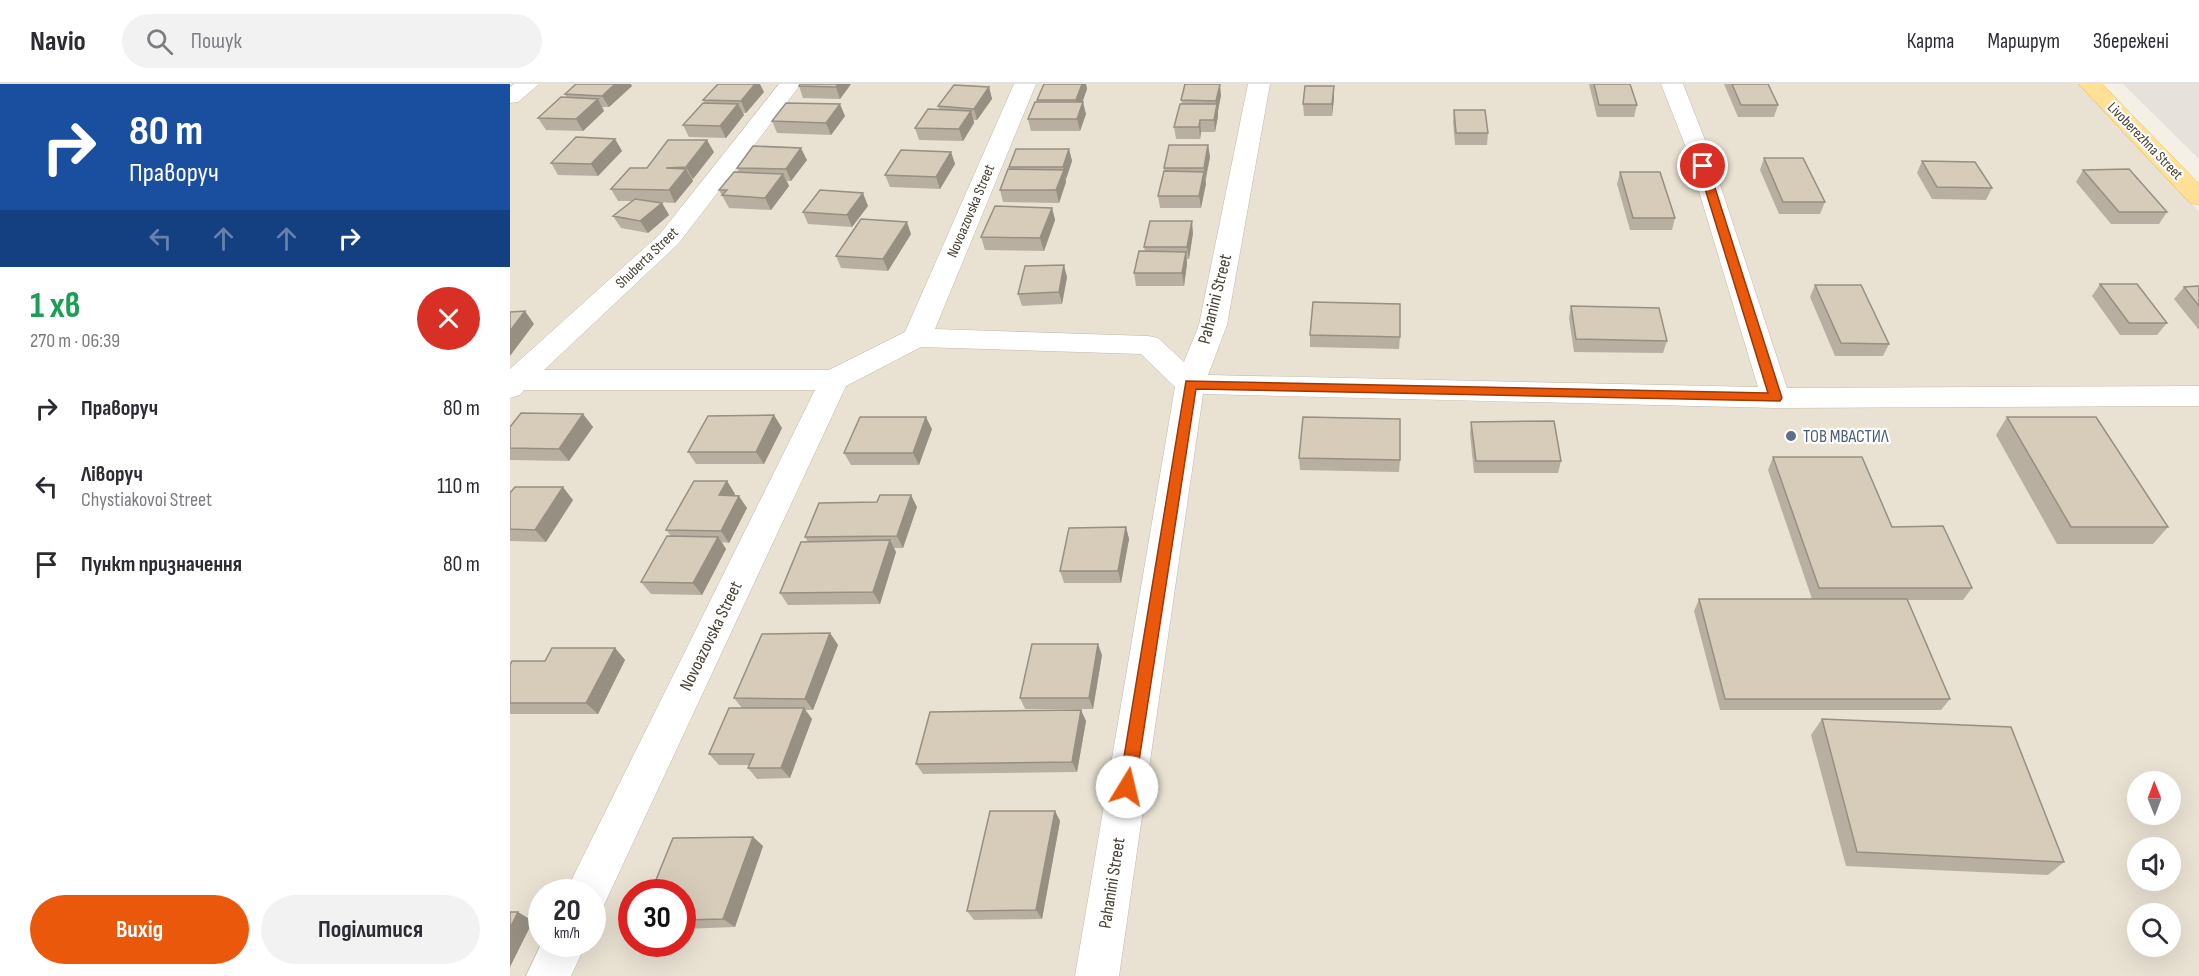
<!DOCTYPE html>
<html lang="uk">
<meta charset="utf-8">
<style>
:root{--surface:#fff;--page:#f2f2f3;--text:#2b2b33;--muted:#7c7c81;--line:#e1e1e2;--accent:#ea580c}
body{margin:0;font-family:"Sofia Sans Condensed",sans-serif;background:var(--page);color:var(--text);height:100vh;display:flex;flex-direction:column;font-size:22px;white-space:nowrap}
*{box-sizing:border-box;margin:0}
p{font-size:20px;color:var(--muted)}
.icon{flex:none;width:33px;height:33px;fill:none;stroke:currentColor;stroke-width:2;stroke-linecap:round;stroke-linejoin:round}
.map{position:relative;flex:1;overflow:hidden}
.sheet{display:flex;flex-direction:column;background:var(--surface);width:510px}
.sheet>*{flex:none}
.top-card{background:#1a4fa0;color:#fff;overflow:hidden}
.needle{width:39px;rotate:359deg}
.tools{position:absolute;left:1617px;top:687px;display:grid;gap:12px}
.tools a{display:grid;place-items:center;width:54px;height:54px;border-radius:50%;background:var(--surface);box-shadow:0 6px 24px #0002;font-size:30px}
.speed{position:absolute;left:18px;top:795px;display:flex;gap:12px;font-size:30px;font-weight:700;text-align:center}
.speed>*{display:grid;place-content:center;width:78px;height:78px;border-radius:50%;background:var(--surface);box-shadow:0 6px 24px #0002;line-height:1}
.speed small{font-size:15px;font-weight:400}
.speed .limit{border:9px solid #d22;background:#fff;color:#111}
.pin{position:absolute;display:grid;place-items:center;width:51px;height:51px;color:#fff;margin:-26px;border:3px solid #fff;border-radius:50%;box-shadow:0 2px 6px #0007}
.me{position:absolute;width:66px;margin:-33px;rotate:9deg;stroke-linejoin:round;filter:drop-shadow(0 0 4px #0008)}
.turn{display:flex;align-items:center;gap:21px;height:126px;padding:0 30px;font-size:27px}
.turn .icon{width:78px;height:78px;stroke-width:2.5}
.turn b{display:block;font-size:42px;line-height:51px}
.lanes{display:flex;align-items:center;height:57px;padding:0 30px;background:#0003;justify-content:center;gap:30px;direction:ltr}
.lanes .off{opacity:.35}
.round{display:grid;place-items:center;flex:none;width:63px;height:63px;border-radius:32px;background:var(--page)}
.headline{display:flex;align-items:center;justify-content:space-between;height:102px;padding:0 30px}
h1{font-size:36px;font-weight:700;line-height:45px;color:#1e9e55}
.cta{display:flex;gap:12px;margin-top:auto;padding:12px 30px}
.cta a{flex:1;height:69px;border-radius:36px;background:var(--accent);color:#fff;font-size:24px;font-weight:700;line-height:69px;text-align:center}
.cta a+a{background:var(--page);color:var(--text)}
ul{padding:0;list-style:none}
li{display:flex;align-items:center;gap:18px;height:78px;padding:0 30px}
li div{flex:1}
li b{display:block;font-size:22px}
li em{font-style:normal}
header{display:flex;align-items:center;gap:36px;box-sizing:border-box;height:84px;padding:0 30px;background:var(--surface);border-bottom:2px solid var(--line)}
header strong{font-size:28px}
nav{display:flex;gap:33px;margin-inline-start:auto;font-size:21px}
.search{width:420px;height:54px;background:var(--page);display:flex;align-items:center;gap:15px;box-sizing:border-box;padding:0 21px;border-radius:33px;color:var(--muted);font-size:22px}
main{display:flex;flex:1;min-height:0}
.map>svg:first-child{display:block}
</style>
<header>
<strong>Navio</strong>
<div class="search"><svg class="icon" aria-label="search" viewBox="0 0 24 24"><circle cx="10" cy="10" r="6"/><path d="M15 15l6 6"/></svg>Пошук</div>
<nav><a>Карта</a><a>Маршрут</a><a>Збережені</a></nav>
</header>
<main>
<section class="sheet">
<div class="top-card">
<div class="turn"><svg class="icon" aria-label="right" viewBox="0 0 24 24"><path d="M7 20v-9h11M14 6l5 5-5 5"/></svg><div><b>80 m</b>Праворуч</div></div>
<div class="lanes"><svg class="icon off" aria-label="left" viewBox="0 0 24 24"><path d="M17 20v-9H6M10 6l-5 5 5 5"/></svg><svg class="icon off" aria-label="ahead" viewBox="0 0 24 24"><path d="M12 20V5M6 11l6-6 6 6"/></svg><svg class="icon off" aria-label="ahead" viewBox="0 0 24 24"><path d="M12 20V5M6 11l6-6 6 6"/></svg><svg class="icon" aria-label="right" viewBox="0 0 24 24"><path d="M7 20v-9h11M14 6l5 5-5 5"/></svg></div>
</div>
<div class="headline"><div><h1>1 хв</h1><p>270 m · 06:39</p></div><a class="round" style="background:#d93025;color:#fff"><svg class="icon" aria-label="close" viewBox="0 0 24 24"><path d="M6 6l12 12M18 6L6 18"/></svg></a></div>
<ul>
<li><svg class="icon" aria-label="right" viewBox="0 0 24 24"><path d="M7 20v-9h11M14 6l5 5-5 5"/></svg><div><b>Праворуч</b></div><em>80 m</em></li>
<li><svg class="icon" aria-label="left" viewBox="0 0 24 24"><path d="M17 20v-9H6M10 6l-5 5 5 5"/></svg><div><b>Ліворуч</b><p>Chystiakovoi Street</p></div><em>110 m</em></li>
<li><svg class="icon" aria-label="arrive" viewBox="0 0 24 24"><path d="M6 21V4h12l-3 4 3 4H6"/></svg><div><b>Пункт призначення</b></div><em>80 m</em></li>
</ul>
<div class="cta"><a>Вихід</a><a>Поділитися</a></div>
</section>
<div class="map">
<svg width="1689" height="892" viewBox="0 0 1689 892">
<rect width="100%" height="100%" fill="#f4f0e6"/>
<path fill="#e9e2d3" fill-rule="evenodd" d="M9,0H1569L1689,127V892H0V6ZM1628,698H1660V730H1628ZM1628,764H1660V796H1628ZM32,808H82V860H32ZM122,808H172V860H122ZM1628,830H1660V862H1628Z"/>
<path fill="#e6e1db" d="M1613,0H1689V75Z"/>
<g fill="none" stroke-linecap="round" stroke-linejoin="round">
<g stroke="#c1b8a8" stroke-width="1">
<path id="minor" d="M4,0H29L8,18L0,19V3Z
M269,0H291L168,160L34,286H319L395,248L504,0H526L425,245L638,252L648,254L674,278L689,241L738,0H760L717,241L698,291L1248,303L1175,61L1151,0H1173L1197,61L1277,304L1689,302V322L1266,324L693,310L609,892H565L665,303L631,270L411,263L336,302L93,823L82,827V808H57L63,793L305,306H14L10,311L0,314V285L150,150Z
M32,858L76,860L61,892H16Z"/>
</g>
<g stroke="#eec15a" stroke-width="1">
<path id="major" d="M1569,0H1592L1689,100V121L1680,119Z"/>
</g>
<use href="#minor" fill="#fff" fill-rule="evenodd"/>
<use href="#major" fill="#ffe094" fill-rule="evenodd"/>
</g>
<path fill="#b9afa0" d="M341,0L330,15L293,14L289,2Z
M534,0H576L577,5L572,18L576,30L570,47H521L518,35L528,18L527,16Z
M1079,0H1120L1127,21L1124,33H1087Z
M1214,0H1258L1268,21L1264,33H1228Z
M122,2L99,23H92L94,27L73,47L36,46L28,34L57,14L55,10Z
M824,2V14L822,32H794L793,20Z
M479,3L482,15L467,36H464V39L453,57L409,56L405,44L429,26L428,22Z
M254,8L236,29H233L234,31L216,54L179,53L173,41L195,19L193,16Z
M711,11L708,27V32L705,48H691L690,55H666L664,43L672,20L671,16Z
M944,26L978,49L977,61H945L943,38Z
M335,32L321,51L267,49L262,37Z
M105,55L112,67L88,92L48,91L41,79Z
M698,61L700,73L691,124H650L648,112L654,87V84Z
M559,65L562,77L556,95V98L549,119L493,118L490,106L500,85L499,83Z
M204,68L183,95H182L183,97L165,119L147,118L152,119L159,131L138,149L111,144L103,132L121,117H108L101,105L137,84Z
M441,68L445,80L430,105L380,103L375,91Z
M1254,74L1315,118L1310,130H1269L1250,86Z
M297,76L281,97H277L279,102L261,126L219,124L209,106L229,88L227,84Z
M1412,77L1482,104L1476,116L1422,115L1407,89Z
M1573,86L1657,128L1649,140H1601L1566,98Z
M1110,88L1165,134L1162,146H1120L1107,100Z
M358,122L342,143L298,140L293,128Z
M542,124L545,136L534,167L475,166L471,153Z
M683,149L679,175H677V180L674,202H626L624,189L635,167L634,163Z
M401,150L378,187L331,184L326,172Z
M557,193L552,220L512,222L508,210Z
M1590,200L1657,239L1647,251H1610L1582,212Z
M1305,201L1379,260L1373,272H1325L1300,213Z
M1689,202V246L1664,215L1674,203Z
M1061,222L1157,257L1153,269L1064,268L1059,234Z
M800,251L890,253L889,265L800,263Z
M73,330L83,343L59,377L0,376V343Z
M1497,333L1658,443L1643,460H1547L1486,351Z
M961,338L1051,377L1048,389H964L960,350Z
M272,344L254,380H186L178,368Z
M422,345L409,381H341L334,369Z
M1263,373L1382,443L1462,504L1453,516H1398L1440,615L1431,626H1210L1184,527L1189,515H1302L1258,386Z
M789,374L890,376L889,388L790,386Z
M217,397L225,410L224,412L237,424L219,459L212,458L216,465L192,511L141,510L131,498L161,452L156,446Z
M0,409L63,416L36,458L0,457Z
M407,423L393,464H384L386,468L370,520L278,521L270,509L298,458L295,453Z
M616,443L619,455L611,499H554L550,487Z
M320,549L328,561L303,626H295L302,635L280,694L247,695L238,684L239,681H209L199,670L232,624L224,614Z
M105,564L115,576L88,630H0V581L35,577Z
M592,571L583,625H515L510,614Z
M1312,635L1554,778L1538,791L1336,782L1301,651Z
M576,637L567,688L413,690L406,680Z
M545,727L550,737L532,835L464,836L457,827Z
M243,753L253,762L225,843L172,845V808Z"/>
<path fill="#968f82" d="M105,0H121L122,2L99,23L92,12Z
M245,0H250L254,8L236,29L231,17Z
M328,0H341L330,15L326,3Z
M572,0H576L577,5L569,28L566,16Z
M710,0L711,11L708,27V32L705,48L704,36L707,22L706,17Z
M824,2V14L822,32V20Z
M479,3L482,15L467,36L464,25Z
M88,15L94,27L73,47L66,35Z
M573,18L576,30L570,47L567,35Z
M228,20L234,31L216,54L210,42Z
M330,20L335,32L321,51L316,39Z
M461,27L464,39L453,57L449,45Z
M690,36L691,48L690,55L689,43Z
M105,55L112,67L88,92L81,80Z
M197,56L204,68L183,95L176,83Z
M698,61L700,73L695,96L694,84Z
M291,64L297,76L281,97L276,85Z
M559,65L562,77L556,95L553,83Z
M441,68L445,80L430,105L426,93Z
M176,85L183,97L165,119L159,106Z
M554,86L556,98L549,119L546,106Z
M694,88L696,100L691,124L689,112Z
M273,90L279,102L261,126L255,114Z
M353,109L358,122L342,143L337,131Z
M152,119L159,131L138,149L130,137Z
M542,124L545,136L534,167L530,154Z
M682,137L683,149L679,175L677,163Z
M397,138L401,150L378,187L373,175Z
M676,168L677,180L674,202L672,189Z
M554,181L557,193L552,220L549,208Z
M15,227L24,240L0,272V247Z
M73,330L83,343L59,377L49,365Z
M264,331L272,344L254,380L246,368Z
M416,333L422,345L409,381L403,369Z
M217,397L225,410L218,424L209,411Z
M53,403L63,416L36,458L25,446Z
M401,411L407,423L393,464L387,452Z
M229,412L237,424L219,459L211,447Z
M616,443L619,455L611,499L608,487Z
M208,453L216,465L192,511L183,499Z
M380,456L386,468L370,520L363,508Z
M320,549L328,561L303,626L295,615Z
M588,560L592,571L583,625L579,614Z
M105,564L115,576L88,630L76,619Z
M294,624L302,635L280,694L271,684Z
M571,626L576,637L567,688L562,678Z
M545,727L550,737L532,835L526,826Z
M243,753L253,762L225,843L213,835Z
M8,828L23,837L0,883V844Z"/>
<path fill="#d7ccba" stroke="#968f82" stroke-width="1.5" d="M66,0H105L92,12L55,10Z
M208,0H245L231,17L193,16Z
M290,0H328L326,3L289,2Z
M534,0H572L566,16H527Z
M675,0H710L706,17L671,16Z
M1084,0H1120L1127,21H1089Z
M1222,0H1258L1268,21H1231Z
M444,1L479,3L464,25L428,22Z
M795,2H824L822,20H793Z
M51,13L88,15L66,35L28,34Z
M525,18H573L567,35H518Z
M193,19L228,20L210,42L173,41Z
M276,19L330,20L316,39L262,37Z
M670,20H707L704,36H690L689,43H664Z
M418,25L461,27L449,45L405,44Z
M944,26H975L978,49H946Z
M66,53L105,55L81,80L41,79Z
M158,56H197L176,83L156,84L176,85L159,106L101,105L120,84H137Z
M659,61H698L694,84H654Z
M243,62L291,64L276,85L227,84Z
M506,65H559L553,83H499Z
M391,66L441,68L426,93L375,91Z
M1254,74H1293L1315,118H1273Z
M1412,77L1465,78L1482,104L1427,103Z
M498,85L554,86L546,106H490Z
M1619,85L1657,128H1609L1573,86Z
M654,87L694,88L689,112H648Z
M224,88L273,90L255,114L212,111L217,106H209Z
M1110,88H1150L1165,134H1123Z
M310,106L353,109L337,131L293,128Z
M125,115L152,119L130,137L103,132Z
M485,122L542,124L530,154L471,153Z
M351,135L397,138L373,175L326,172Z
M640,137H682L677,163H634Z
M629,167L676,168L672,189H624Z
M554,181L549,208L508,210L515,182Z
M1590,200H1627L1657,239H1619Z
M1305,201H1351L1379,260L1331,259Z
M1689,202V222L1674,203Z
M803,218L890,220V253L800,251Z
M1061,222L1149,224L1157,257L1066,255Z
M15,227L0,247V228Z
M11,329L73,330L49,365L0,364V343Z
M264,331L246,368H178L198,332Z
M350,333H416L403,369H334Z
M793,333L890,335V376L789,374Z
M1497,333H1586L1658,443H1561Z
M1044,337L1051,377H966L961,338Z
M1263,373H1352L1382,443L1433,442L1462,504H1309Z
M184,397H217L209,411L229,412L211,447L156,446Z
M5,403H53L25,446L0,445V409Z
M370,411H401L387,452L295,453L309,419L367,418Z
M616,443L608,487H550L559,444Z
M157,452L208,453L183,499L131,498Z
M380,456L363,508L270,509L291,458Z
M1189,515H1397L1440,615H1215Z
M320,549L295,615L224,614L252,550Z
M522,560H588L579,614H510Z
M42,564H105L76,619H0V581L2,577H35Z
M219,624H294L271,684H238L244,670H199Z
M571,626L562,678L406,680L420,628Z
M1312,635L1501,643L1554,778L1347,768Z
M480,727H545L526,826L457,827Z
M243,753L213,835L172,836V808H141L163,754Z
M0,828H8L0,844Z"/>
<path fill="#ea580c" stroke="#983908" stroke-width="1.5" d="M1193,79L1198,82L1272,314L1270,317L686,305L625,703L623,708L617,710L611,708L609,703L676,297L1258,309L1188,82Z"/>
<circle fill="#5c6f8a" stroke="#fff" stroke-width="2" cx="1281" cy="352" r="6"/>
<g text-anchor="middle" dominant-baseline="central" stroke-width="4.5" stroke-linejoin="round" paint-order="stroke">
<g font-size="15" fill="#484034" stroke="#fff">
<text transform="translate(1635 57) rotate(46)">Livoberezhna Street</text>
<text transform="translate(461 127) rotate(-67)">Novoazovska Street</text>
<text transform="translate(137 174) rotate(-44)">Shuberta Street</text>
</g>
<g font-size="18" fill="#484034" stroke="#fff">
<text transform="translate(705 215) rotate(-76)">Pahanini Street</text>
<text transform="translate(201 552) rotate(-64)">Novoazovska Street</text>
<text transform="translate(602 799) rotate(-81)">Pahanini Street</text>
</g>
<g font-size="18" fill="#4e5e75" stroke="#fff" text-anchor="start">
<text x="1293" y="352">ТОВ МВАСТИЛ</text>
</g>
</g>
</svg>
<div class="tools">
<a><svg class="needle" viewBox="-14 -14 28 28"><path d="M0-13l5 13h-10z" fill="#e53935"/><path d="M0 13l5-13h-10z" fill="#7c7c81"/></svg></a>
<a><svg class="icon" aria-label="sound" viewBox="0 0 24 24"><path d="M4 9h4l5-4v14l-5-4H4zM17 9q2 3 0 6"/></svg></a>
<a><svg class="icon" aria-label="search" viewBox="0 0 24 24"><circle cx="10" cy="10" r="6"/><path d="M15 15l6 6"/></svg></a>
</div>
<div class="speed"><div>20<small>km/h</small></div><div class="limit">30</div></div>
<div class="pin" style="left:1193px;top:82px;background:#d93025"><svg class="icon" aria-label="arrive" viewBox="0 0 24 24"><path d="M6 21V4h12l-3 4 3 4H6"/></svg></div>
<svg class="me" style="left:617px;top:703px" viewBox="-20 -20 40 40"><circle r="19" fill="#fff"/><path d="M0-13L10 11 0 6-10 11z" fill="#ea580c"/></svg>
</div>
</main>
